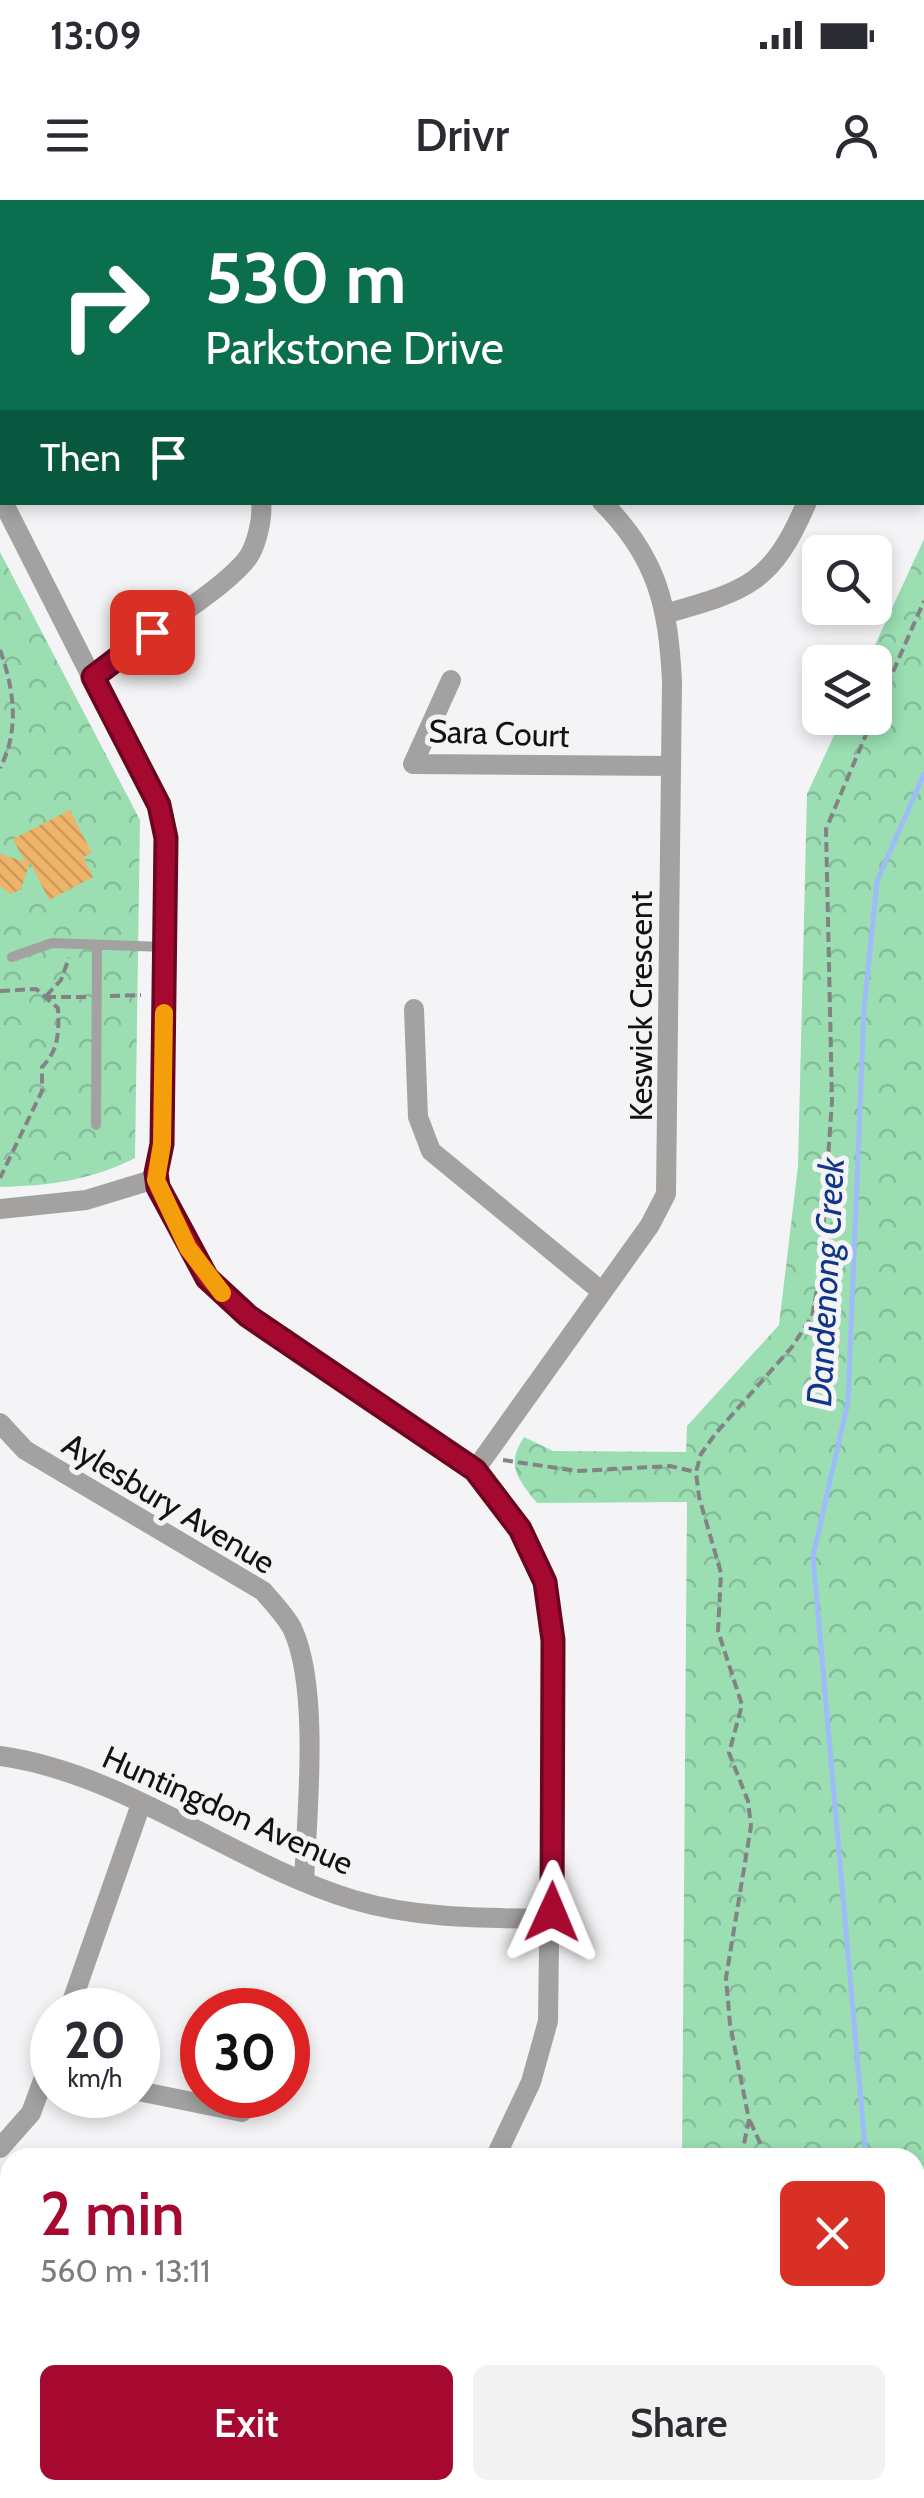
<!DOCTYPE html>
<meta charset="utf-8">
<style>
:root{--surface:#fff;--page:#f2f2f3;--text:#2b2b33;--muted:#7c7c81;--accent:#a50930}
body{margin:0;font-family:Cabin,sans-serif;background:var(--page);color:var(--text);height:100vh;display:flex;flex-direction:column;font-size:38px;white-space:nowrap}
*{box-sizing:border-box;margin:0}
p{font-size:32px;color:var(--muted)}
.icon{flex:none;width:55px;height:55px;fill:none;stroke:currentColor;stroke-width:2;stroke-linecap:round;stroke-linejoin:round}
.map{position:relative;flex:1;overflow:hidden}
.details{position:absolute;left:0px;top:1948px;width:925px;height:352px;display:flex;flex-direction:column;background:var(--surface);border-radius:30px 30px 0 0;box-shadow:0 5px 15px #0003}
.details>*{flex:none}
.hud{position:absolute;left:0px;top:0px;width:925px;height:305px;box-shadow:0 5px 15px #0003;background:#0b6e4f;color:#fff;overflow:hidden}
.buttons{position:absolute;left:802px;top:335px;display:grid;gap:20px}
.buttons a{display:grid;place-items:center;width:90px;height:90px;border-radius:15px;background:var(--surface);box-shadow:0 5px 15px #0003;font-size:50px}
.speed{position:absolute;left:30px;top:1788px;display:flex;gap:20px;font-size:50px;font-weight:700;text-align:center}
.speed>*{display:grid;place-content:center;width:130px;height:130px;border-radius:50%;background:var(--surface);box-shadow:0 5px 15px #0003;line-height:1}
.speed small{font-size:25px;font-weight:400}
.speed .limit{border:15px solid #d22;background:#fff;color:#111}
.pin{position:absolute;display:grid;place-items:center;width:85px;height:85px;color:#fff;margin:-42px;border-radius:20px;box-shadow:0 5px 15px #0006}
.me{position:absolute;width:110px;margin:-55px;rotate:1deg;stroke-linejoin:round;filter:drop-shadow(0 0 8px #0008)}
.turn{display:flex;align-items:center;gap:35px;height:210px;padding:0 40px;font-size:45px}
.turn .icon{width:130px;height:130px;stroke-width:2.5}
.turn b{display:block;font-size:70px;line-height:85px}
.then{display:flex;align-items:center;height:95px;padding:0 40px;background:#0003;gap:20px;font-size:38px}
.round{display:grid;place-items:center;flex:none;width:105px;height:105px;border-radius:15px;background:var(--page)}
.overview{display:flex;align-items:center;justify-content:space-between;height:170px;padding:0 40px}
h1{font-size:60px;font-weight:600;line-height:75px;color:var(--accent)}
.button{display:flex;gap:20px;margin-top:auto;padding:20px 40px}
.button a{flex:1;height:115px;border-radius:15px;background:var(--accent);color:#fff;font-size:40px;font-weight:600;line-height:115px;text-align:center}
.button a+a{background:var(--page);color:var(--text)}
.status{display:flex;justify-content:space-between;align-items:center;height:70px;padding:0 50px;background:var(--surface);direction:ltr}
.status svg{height:28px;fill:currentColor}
header{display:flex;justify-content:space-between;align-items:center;height:130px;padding:0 40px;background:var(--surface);font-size:45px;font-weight:600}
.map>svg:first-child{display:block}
</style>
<div class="status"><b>13:09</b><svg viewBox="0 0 49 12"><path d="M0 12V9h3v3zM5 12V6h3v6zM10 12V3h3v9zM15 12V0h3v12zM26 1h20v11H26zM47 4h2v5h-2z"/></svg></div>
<header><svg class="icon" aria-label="menu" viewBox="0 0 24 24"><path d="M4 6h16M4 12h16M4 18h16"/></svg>Drivr<svg class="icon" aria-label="person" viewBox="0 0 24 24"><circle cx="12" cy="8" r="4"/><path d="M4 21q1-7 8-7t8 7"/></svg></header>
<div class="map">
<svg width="924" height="2298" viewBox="0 0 924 2298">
<defs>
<pattern id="park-crowns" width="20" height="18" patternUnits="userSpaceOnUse" patternTransform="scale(2.5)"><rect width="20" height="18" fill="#9adeb2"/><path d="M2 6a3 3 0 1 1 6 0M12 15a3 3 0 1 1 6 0" fill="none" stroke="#84bd98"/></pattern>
<pattern id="building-back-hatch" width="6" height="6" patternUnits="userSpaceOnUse" patternTransform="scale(2.5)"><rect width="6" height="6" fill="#eeb46a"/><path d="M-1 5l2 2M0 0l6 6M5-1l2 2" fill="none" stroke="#cb9a5b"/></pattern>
</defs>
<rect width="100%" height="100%" fill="#f4f4f7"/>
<path fill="url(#park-crowns)" d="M924,339V2103L915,2104V1958L682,1957L687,1302L537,1303C518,1279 505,1266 524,1237L553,1251L686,1252L687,1226L779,1125L798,966L807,594L842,518H875V462H867Z
M0,352L140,620L135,958C92,980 48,986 0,987Z
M924,2166V2298H831L823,2290H915V2167Z"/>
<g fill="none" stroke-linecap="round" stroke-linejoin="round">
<path stroke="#9ebdf8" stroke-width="5" d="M866,1958L813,1356L848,1202L864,809L877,681L924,574
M915,2270L922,2298"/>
</g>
<path fill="url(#building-back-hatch)" d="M70,610L92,653L83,657L93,677L49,700L30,662L21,689L11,694L0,686V654L25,662L13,639Z"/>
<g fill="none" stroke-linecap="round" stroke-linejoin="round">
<path stroke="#838385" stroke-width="4" stroke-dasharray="10 5" stroke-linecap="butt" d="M922,67H924
M0,450C14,489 20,530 0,568
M875,513L924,401
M0,791L36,789L58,808C59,832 59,850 42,867V891L0,978
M46,796L61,780L69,758
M110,796L141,795
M46,797H86
M503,1260L577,1271L670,1266L696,1272
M750,1921L767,1958
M741,1958L749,1920L730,1824L726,1778L751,1626L748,1601L729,1553L742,1505L718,1431L721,1373L699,1297L696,1272L701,1254L716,1233L792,1147L812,1116L820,1074L832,901L826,629L873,518
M859,2290L863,2298"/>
<path stroke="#a3a2a0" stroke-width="10" d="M12,757L52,743L164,747
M96,925L97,745
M414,2298H421"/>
<path stroke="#a3a2a0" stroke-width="20" d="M139,0L140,2
M397,2L398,0
M680,2L681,0
M3,302L164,620L162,944L155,979L207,1078L248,1117L475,1270L520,1329L545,1382L553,1440L548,1821L531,1882L495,1958
M668,413C749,390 772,383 807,302
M93,477C130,445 226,390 249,356C257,343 263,317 261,302
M451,480L413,564L670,566
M414,809L418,917L431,951L601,1091
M0,1009L86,1000L155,979
M0,1223L25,1250L263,1391C273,1403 285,1415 292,1428C320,1486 307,1615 304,1681
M475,1270L650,1025L666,994L672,481C668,406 658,358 602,302
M0,1556C127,1574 232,1663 354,1700C418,1719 485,1718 551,1719
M69,1810L141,1604
M138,1891L242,1912
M0,1948L31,1913L52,1856
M0,2189L10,2188
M10,2298L86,2290"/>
<path stroke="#605e5c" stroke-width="30" d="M915,2124L924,2123
M915,2159L924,2158
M0,2223L10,2222
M0,2261L10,2260
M491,2290L495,2298"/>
</g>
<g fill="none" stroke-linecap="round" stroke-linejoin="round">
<g stroke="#6b061f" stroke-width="25">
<path id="route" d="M152,432L93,477L159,605L166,638L162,944L156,973L158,987L207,1078L248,1116L475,1270L520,1329L545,1382L553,1440L552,1712"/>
</g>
<use href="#route" stroke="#a50930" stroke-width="18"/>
<path stroke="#f59e0b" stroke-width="18" d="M164,813L162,944L156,980L188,1048L222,1093"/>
</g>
<g text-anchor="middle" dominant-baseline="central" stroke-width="10" stroke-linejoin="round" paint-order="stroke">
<g font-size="32" fill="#121213" stroke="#f4f4f7">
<text transform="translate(499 533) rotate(2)">Sara Court</text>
<text transform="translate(640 806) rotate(-90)">Keswick Crescent</text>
<text transform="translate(169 1303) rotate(31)">Aylesbury Avenue</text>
<text transform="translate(228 1610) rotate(24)">Huntingdon Avenue</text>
</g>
<g font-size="35" font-style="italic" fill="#113588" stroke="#f4f4f7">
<text transform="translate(825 1082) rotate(-87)">Dandenong Creek</text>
</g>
</g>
</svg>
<div class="buttons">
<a><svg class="icon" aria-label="search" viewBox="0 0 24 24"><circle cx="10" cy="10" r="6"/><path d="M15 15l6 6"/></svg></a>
<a><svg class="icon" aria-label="layers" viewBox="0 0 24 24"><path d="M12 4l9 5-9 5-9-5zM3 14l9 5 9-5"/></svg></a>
</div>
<div class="speed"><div>20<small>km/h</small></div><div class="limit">30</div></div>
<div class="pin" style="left:152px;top:432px;background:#d93025"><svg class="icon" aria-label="arrive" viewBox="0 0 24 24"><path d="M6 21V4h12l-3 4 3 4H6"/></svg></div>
<svg class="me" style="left:552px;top:1712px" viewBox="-20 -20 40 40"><path d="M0-17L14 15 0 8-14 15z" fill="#a50930" stroke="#fff" stroke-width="4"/></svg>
<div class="hud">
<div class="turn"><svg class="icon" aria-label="right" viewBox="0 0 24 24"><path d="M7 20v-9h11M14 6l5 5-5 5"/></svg><div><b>530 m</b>Parkstone Drive</div></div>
<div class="then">Then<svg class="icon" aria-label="arrive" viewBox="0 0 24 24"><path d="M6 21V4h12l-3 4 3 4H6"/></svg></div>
</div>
<section class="details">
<div class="overview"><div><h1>2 min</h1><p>560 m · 13:11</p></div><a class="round" style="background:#d93025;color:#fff"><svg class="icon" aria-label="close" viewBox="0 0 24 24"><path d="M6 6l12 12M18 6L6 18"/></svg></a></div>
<div class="button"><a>Exit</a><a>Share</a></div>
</section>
</div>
